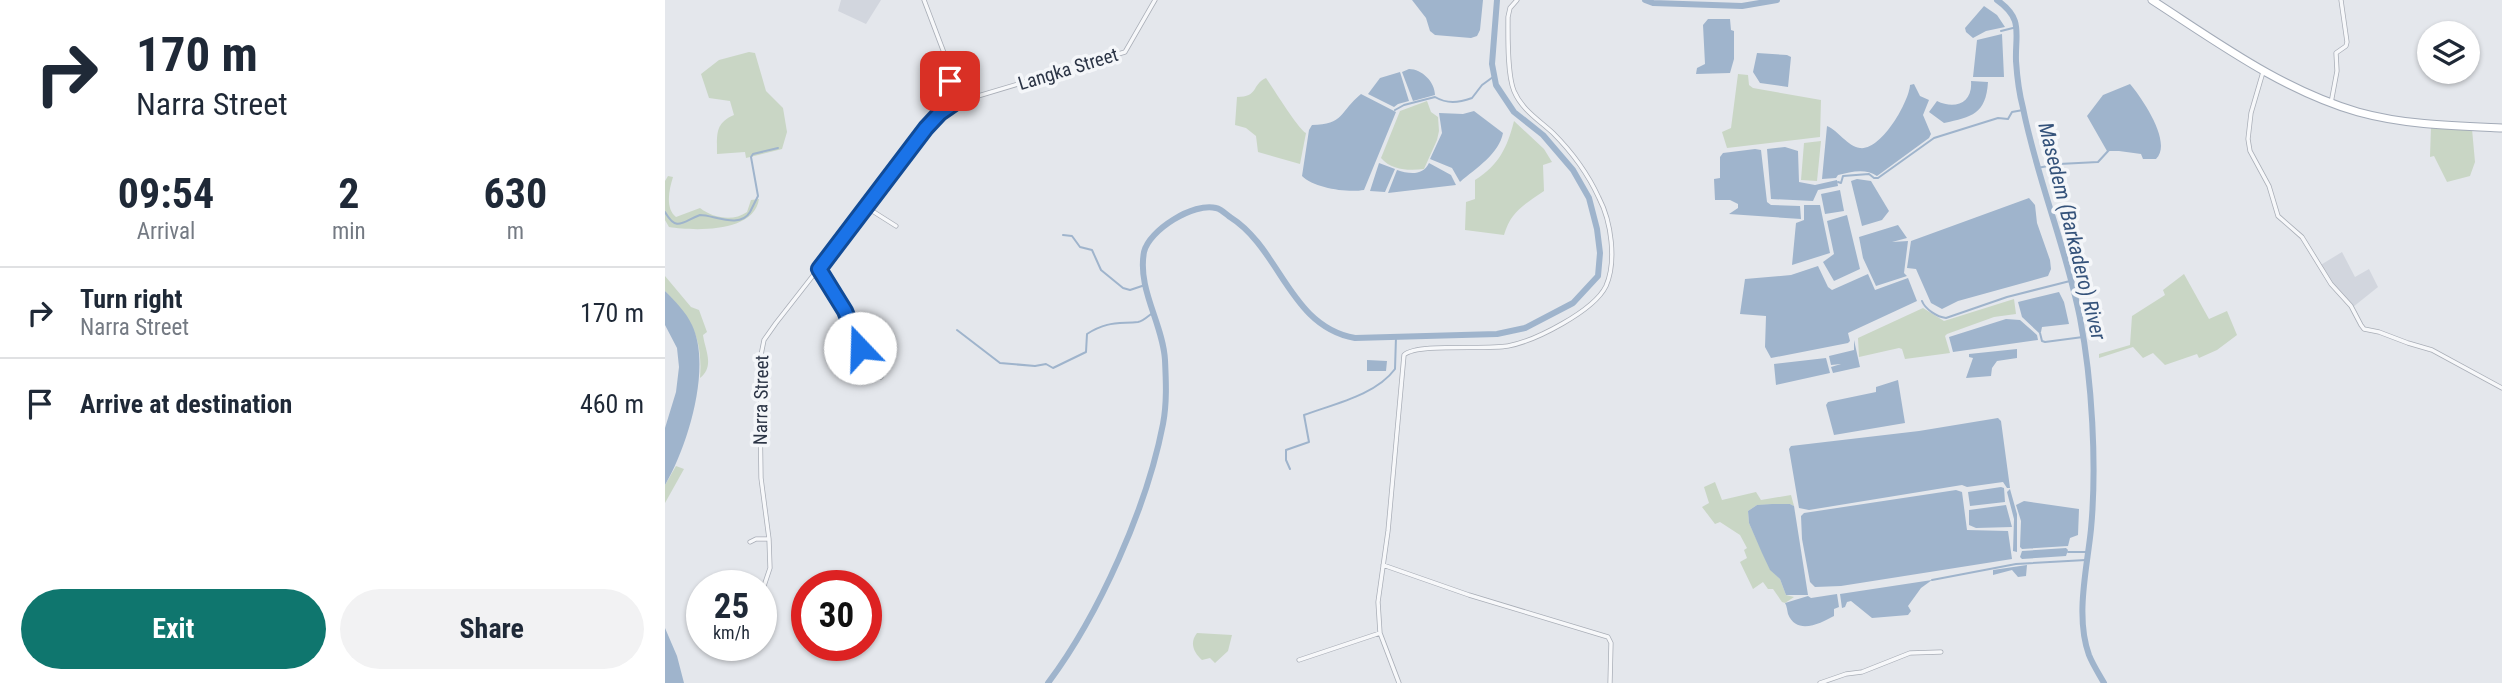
<!DOCTYPE html>
<style>
:root{--surface:#fff;--page:#f2f2f3;--text:#1f2937;--muted:#747a83;--line:#e0e1e3;--accent:#0f766e}
body{margin:0;font-family:"Roboto Condensed",sans-serif;background:var(--page);color:var(--text);height:100vh;display:flex;flex-direction:column;font-size:26px;white-space:nowrap}
*{box-sizing:border-box;margin:0}
p{font-size:23px;color:var(--muted)}
.icon{flex:none;width:38px;height:38px;fill:none;stroke:currentColor;stroke-width:2;stroke-linecap:round;stroke-linejoin:round}
.map{position:relative;flex:1;overflow:hidden}
.details{display:flex;flex-direction:column;background:var(--surface);width:665px}
.details>*{flex:none}
.top-card{background:#fff;color:var(--text);overflow:hidden}
.fabs{position:absolute;left:1752px;top:21px;display:grid;gap:14px}
.fabs a{display:grid;place-items:center;width:63px;height:63px;border-radius:50%;background:var(--surface);box-shadow:0 2px 5px #0004;font-size:35px}
.speed{position:absolute;left:21px;top:570px;display:flex;gap:14px;font-size:35px;font-weight:700;text-align:center}
.speed>*{display:grid;place-content:center;width:91px;height:91px;border-radius:50%;background:var(--surface);box-shadow:0 2px 5px #0004;line-height:1}
.speed small{font-size:18px;font-weight:400}
.speed .limit{border:10px solid #d22;background:#fff;color:#111}
.pin{position:absolute;display:grid;place-items:center;width:60px;height:60px;color:#fff;margin:-30px;border-radius:14px;box-shadow:0 4px 10px #0006}
.me{position:absolute;width:77px;margin:-38px;rotate:339deg;stroke-linejoin:round;filter:drop-shadow(0 0 5px #0008)}
.turn{display:flex;align-items:center;gap:24px;height:147px;padding:0 21px;font-size:32px}
.turn .icon{width:91px;height:91px;stroke-width:2.5}
.turn b{display:block;font-size:49px;line-height:60px}
.eta{display:flex;justify-content:space-evenly;align-items:center;height:119px;text-align:center}
.eta b{font-size:42px;font-weight:700;line-height:49px}
.cta{display:flex;gap:14px;margin-top:auto;padding:14px 21px}
.cta a{flex:1;height:80px;border-radius:42px;background:var(--accent);color:#fff;font-size:28px;font-weight:700;line-height:80px;text-align:center}
.cta a+a{background:var(--page);color:var(--text)}
ul{padding:0;list-style:none}
li{display:flex;align-items:center;gap:21px;height:91px;padding:0 21px;border-top:2px solid var(--line)}
li div{flex:1}
li b{display:block;font-size:26px}
li em{font-style:normal}
main{display:flex;flex:1;min-height:0}
.map>svg:first-child{display:block}
</style>
<main>
<section class="details">
<div class="top-card">
<div class="turn"><svg class="icon" aria-label="right" viewBox="0 0 24 24"><path d="M7 20v-9h11M14 6l5 5-5 5"/></svg><div><b>170 m</b>Narra Street</div></div>
</div>
<div class="eta">
<div><b>09:54</b><p>Arrival</p></div>
<div><b>2</b><p>min</p></div>
<div><b>630</b><p>m</p></div>
</div>
<ul>
<li><svg class="icon" aria-label="right" viewBox="0 0 24 24"><path d="M7 20v-9h11M14 6l5 5-5 5"/></svg><div><b>Turn right</b><p>Narra Street</p></div><em>170 m</em></li>
<li><svg class="icon" aria-label="arrive" viewBox="0 0 24 24"><path d="M6 21V4h12l-3 4 3 4H6"/></svg><div><b>Arrive at destination</b></div><em>460 m</em></li>
</ul>
<div class="cta"><a>Exit</a><a>Share</a></div>
</section>
<div class="map">
<svg width="1837" height="683" viewBox="0 0 1837 683">
<rect width="100%" height="100%" fill="#e4e7ec"/>
<path fill="#d2d6de" d="M176,0H216L201,24L173,11Z
M1677,252L1690,277L1704,269L1713,287L1688,307L1654,266Z"/>
<path fill="#c9d6c5" d="M84,52L90,53L101,91L118,108L122,132L117,149L81,158L80,152L52,154C52,134 50,123 69,115L65,101L44,98L36,74L54,60Z
M1073,74L1083,75L1084,85L1088,88L1156,100L1155,137L1062,148L1057,132L1066,128Z
M601,78C608,88 634,130 641,133L635,164L593,152L591,136L581,128L570,125L572,97C594,97 586,85 601,78Z
M762,101L766,112L773,117L774,131L772,140L759,169C744,171 726,170 716,158L735,111Z
M849,121L879,149L887,162L878,165L879,191C859,205 846,211 839,235L800,230L801,202L810,199V180C834,165 842,148 849,121Z
M1766,127L1807,129L1810,162L1805,176L1782,182L1769,156L1765,157Z
M1156,141L1152,181L1136,180L1139,143Z
M3,176L8,177C4,190 0,208 11,217L35,208C48,218 68,222 82,212L86,200L94,199C89,233 29,231 4,227L0,220V181Z
M1519,274L1544,319L1562,311L1572,335L1552,350L1534,358L1532,354L1500,365L1488,353L1478,358L1468,347L1434,358V354L1465,345L1467,316L1500,295L1498,290Z
M0,276L26,307L34,310L42,332L38,335C40,350 50,366 35,378C38,338 27,320 0,291Z
M1349,299L1351,314L1329,317L1282,334L1280,336L1285,353L1240,359L1237,349L1234,348L1194,357L1193,338L1258,308L1279,321Z
M11,466L19,469L0,503V485Z
M1050,482L1057,500L1091,492L1096,500L1126,495L1129,506L1125,504L1092,505L1083,511L1084,523L1105,569L1115,579L1121,595L1129,597L1120,603L1117,602L1108,589H1103L1098,582L1088,589L1075,562L1082,558L1079,550L1082,548L1075,535L1055,522L1050,524L1037,507L1044,503L1039,487Z
M532,633L567,635L563,651L550,663L545,658L537,660C529,653 524,643 532,633Z"/>
<path fill="#9fb4cc" d="M747,0H818L815,30L812,36L806,38L770,35L765,31L761,18Z
M1319,6L1332,15L1340,27L1321,31L1308,38L1301,32L1300,28Z
M1043,19H1065L1066,30L1069,31V59L1065,73L1031,74L1032,68L1040,64L1038,25Z
M1337,34L1339,77H1308L1312,40Z
M1092,53L1122,55L1126,57L1123,87L1095,83L1088,72Z
M744,69C757,69 770,82 770,95L748,101L737,72Z
M735,72L744,101L733,104L729,107L703,94L715,78Z
M1306,81L1323,82C1321,114 1307,117 1279,123L1264,112L1272,101C1290,110 1308,103 1306,81Z
M1249,84L1255,96L1264,100L1258,115L1266,134L1264,138L1212,176C1200,168 1186,172 1173,175L1171,178L1157,179L1162,126C1174,131 1182,146 1195,148C1216,151 1244,102 1245,85Z
M1465,84C1477,98 1508,143 1491,159H1478L1476,154L1454,151H1442L1422,116L1438,95Z
M696,94L731,112L699,190C682,193 649,188 637,176L644,130L647,125C679,125 675,111 696,94Z
M809,111L838,133C834,154 811,168 795,182L787,168L765,159L777,133L774,113L798,114Z
M1120,147L1133,151L1134,182L1150,185L1172,180L1173,186L1153,190L1148,201L1106,199L1102,149Z
M1090,149L1096,150L1102,202L1106,205L1135,206L1136,219L1064,214L1073,208V204L1065,200H1050L1049,179L1055,178V157L1058,153Z
M714,163L730,169L720,192L705,191Z
M764,163L786,175L791,185L723,193L732,170C744,174 758,176 764,163Z
M1192,179L1206,181L1224,211L1217,220L1197,226L1186,181Z
M1175,190L1179,211L1160,214L1156,194Z
M1364,198L1370,205L1372,223L1385,260L1386,269L1383,276L1293,301L1277,309L1266,303L1251,269L1242,268L1246,241Z
M1139,205H1155L1165,253L1127,265L1131,223L1139,220Z
M1182,215L1195,269L1169,281L1158,262L1169,254L1162,221Z
M1233,225L1242,238L1227,242L1243,241L1239,273L1242,276L1211,286L1198,258L1194,237Z
M1153,266L1163,287L1167,290L1203,274L1210,290L1243,278L1252,301L1183,333L1185,341L1183,343L1106,358L1100,347L1101,316L1075,314L1080,279L1126,275Z
M0,291C10,301 21,312 27,325C47,367 23,446 0,485V428L11,392L14,367L12,348L0,325Z
M1394,292L1399,302L1404,324L1377,327L1376,332L1374,333L1357,317L1353,302Z
M1341,319L1355,320L1372,335L1373,340L1288,352L1284,337Z
M1189,340L1195,367L1168,373L1166,367L1176,364L1166,365L1164,356L1189,350Z
M1352,349V358L1332,361L1327,368L1326,376L1301,378L1308,358L1304,357V354Z
M1161,358L1165,373L1111,385L1109,364Z
M702,360L722,361L721,371H702Z
M1233,380L1240,423L1169,435L1161,405L1163,402L1211,392V387Z
M1333,418L1336,421L1345,488H1342L1338,482L1302,487L1297,485L1144,510L1134,508L1124,449L1126,446L1254,431Z
M1336,487L1339,488L1340,502L1305,506L1303,492Z
M1345,489L1352,514V552L1348,551L1349,519L1342,492Z
M1291,490L1297,492L1302,530L1343,531L1347,559L1176,586L1150,587L1145,582L1137,539L1136,516L1139,513Z
M1359,501L1414,509L1413,535L1405,538L1403,546L1357,549L1355,547L1356,521L1351,505Z
M1107,504H1125L1129,506L1143,595H1121L1115,579L1105,570L1097,553L1084,523L1083,511L1092,505Z
M1341,505L1347,527L1311,528L1304,525V510Z
M1401,548L1403,550L1401,556L1357,559L1355,557L1357,551Z
M1362,565L1361,576L1353,577L1347,570L1328,575V570Z
M1267,580L1256,588L1243,606L1246,611L1243,615L1207,618L1186,601L1182,602L1180,607L1177,608L1175,594Z
M1172,594L1174,607L1169,609V616C1156,623 1132,636 1123,614C1122,610 1122,606 1120,603L1143,596L1146,598Z
M0,628L12,656L19,683H0Z"/>
<g fill="none" stroke-linecap="round" stroke-linejoin="round">
<path stroke="#9fb4cc" stroke-width="2" d="M1336,31L1352,27
M730,110L739,105L770,97C782,104 793,103 807,98L817,85L828,77
M1372,168L1394,164L1433,162L1444,150
M1173,182L1176,183L1178,176L1204,174L1209,178H1213L1269,138L1333,118L1343,119L1347,112L1358,110
M0,212C12,233 18,221 35,215C49,215 75,229 85,212C88,206 90,202 93,196L86,157L88,154L113,148
M398,235L407,236L415,247L427,250L436,270L458,288L465,290L480,285
M1257,301C1260,309 1272,317 1281,318L1342,297L1405,281
M292,330L335,363L370,366L381,364L388,368L421,352L422,334C442,321 453,324 473,322C479,321 484,315 489,312
M1375,333L1377,341L1380,342L1418,337
M625,469L621,460V450L644,442L639,415C669,404 711,395 730,369L731,337
M1403,552H1423
M1267,580L1351,564L1421,560"/>
<path stroke="#9fb4cc" stroke-width="6" d="M980,0L988,3L1077,6L1112,0
M1332,0C1359,19 1350,33 1351,61C1352,76 1354,93 1358,108C1372,179 1401,247 1415,318C1427,380 1432,465 1426,529C1422,569 1410,616 1424,655C1428,665 1434,674 1439,683
M383,683C434,615 482,507 498,424C502,403 501,381 500,360C498,324 472,289 479,252C484,230 529,202 551,208C556,209 561,214 565,217C616,249 624,326 690,338L832,334L860,328L908,303L933,276L935,253L932,229L924,198L908,170L878,135L849,112L831,85L827,64L832,0"/>
<g stroke="#a9aeb7" stroke-width="5">
<path id="street" d="M259,0L284,66L288,104
M1598,72L1586,113L1583,139L1585,151L1604,186L1613,216L1637,237L1666,284L1686,306L1696,325L1699,329L1714,332L1743,343L1767,350L1837,388
M1666,103L1672,71L1671,53L1681,46L1682,42L1676,0
M201,207L231,226
M154,269L180,311L204,365L216,377
M85,542L91,539H104L96,478L95,408L99,373L96,355L99,340L111,323L275,113L293,102L460,52L490,0
M718,565L804,595L943,637L946,643L945,683
M96,595L105,568L104,539
M634,660L715,633
M734,683L715,633L713,602L723,531L739,355C752,343 821,350 843,346C870,341 929,311 941,286C952,261 946,221 934,198C923,174 907,152 888,133C874,120 857,110 849,91C842,74 843,36 843,17L845,8L852,0
M1155,683L1181,674L1197,672L1245,653L1276,652"/>
</g>
<g stroke="#a3abb8" stroke-width="9">
<path id="primary" d="M1487,0C1552,42 1617,90 1693,112C1740,125 1789,126 1837,128"/>
</g>
<use href="#street" stroke="#f7f8fa" stroke-width="3.5"/>
<use href="#primary" stroke="#fff" stroke-width="7"/>
</g>
<g fill="none" stroke-linecap="round" stroke-linejoin="round">
<g stroke="#114b97" stroke-width="18">
<path id="route" d="M195,348L180,311L154,269L261,128L275,113L288,104L285,81"/>
</g>
<use href="#route" stroke="#1a73e8" stroke-width="12"/>
</g>
<g text-anchor="middle" dominant-baseline="central" stroke-width="7" stroke-linejoin="round" paint-order="stroke">
<g font-size="19" fill="#2b3445" stroke="#f4f6f9">
<text transform="translate(403 69) rotate(-17)">Langka Street</text>
<text transform="translate(96 400) rotate(-89)">Narra Street</text>
</g>
<g font-size="21" font-style="italic" fill="#34527a" stroke="#f4f6f9">
<text transform="translate(1407 231) rotate(76)">Masedem (Barkadero) River</text>
</g>
</g>
</svg>
<div class="fabs">
<a><svg class="icon" aria-label="layers" viewBox="0 0 24 24"><path d="M12 4l9 5-9 5-9-5zM3 14l9 5 9-5"/></svg></a>
</div>
<div class="speed"><div>25<small>km/h</small></div><div class="limit">30</div></div>
<div class="pin" style="left:285px;top:81px;background:#d93025"><svg class="icon" aria-label="arrive" viewBox="0 0 24 24"><path d="M6 21V4h12l-3 4 3 4H6"/></svg></div>
<svg class="me" style="left:195px;top:348px" viewBox="-20 -20 40 40"><circle r="19" fill="#fff"/><path d="M0-13L10 11 0 6-10 11z" fill="#1a73e8"/></svg>
</div>
</main>
